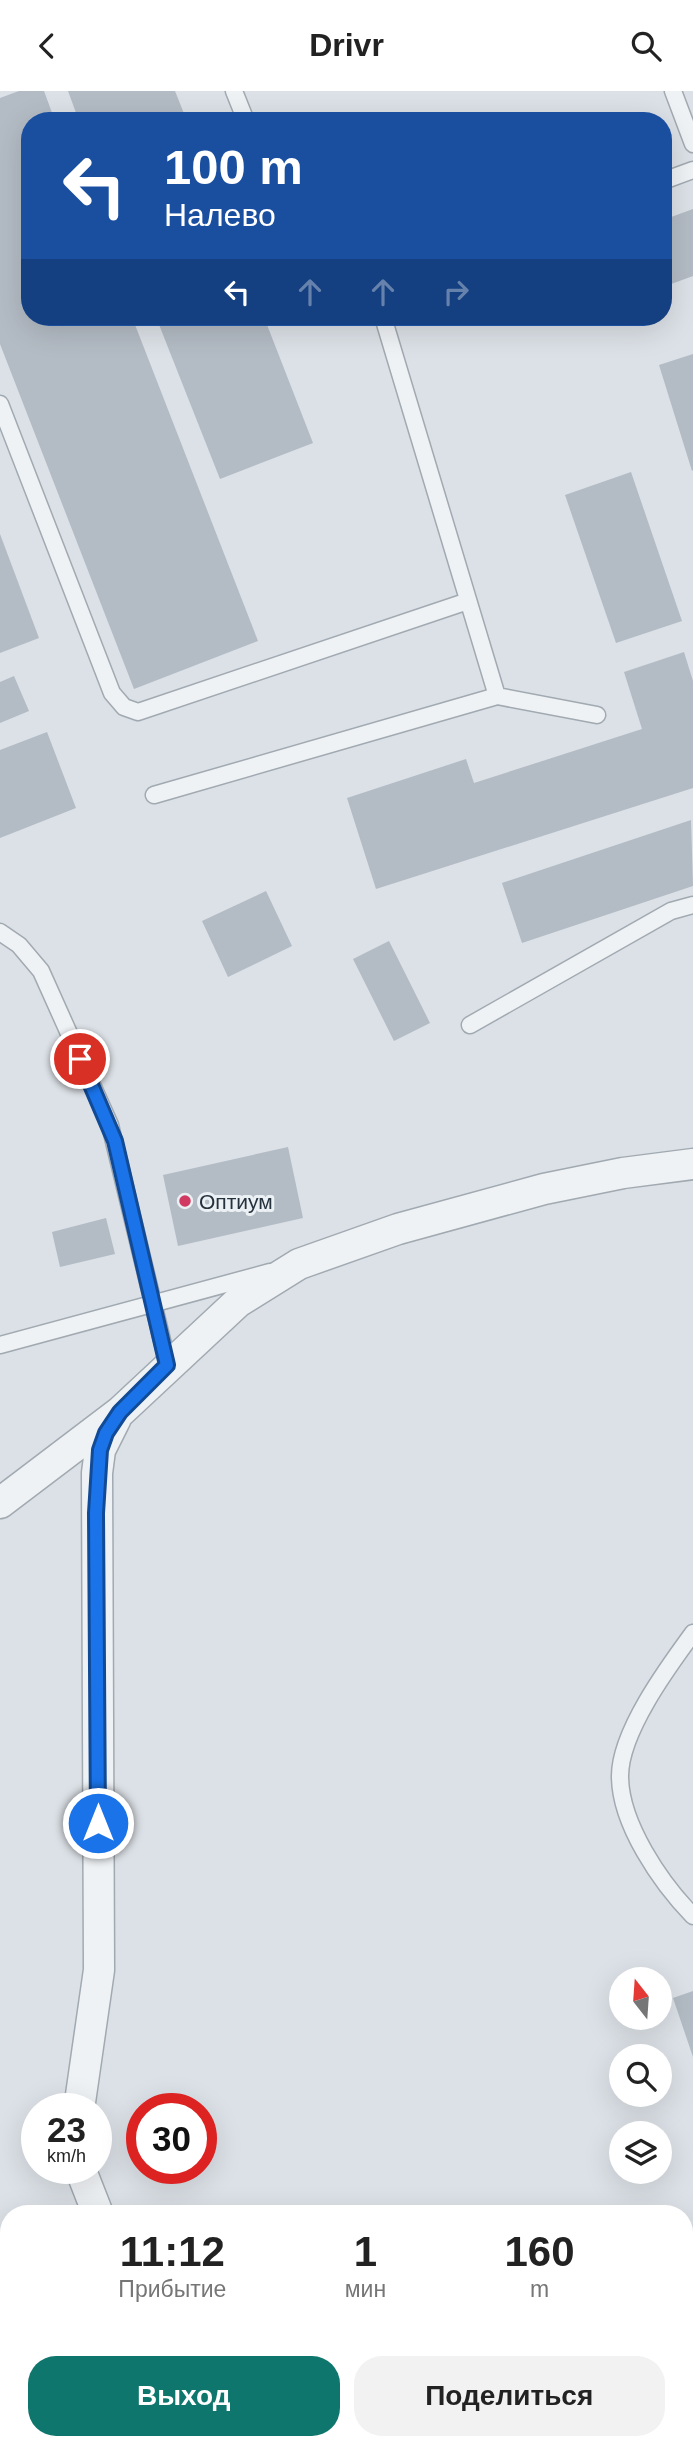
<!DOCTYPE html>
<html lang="ru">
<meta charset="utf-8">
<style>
:root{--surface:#fff;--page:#f2f2f2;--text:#222;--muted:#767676;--accent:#0f766e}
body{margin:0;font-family:Arial,sans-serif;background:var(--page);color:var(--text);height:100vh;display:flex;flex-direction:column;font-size:26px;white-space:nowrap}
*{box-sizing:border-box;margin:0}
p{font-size:23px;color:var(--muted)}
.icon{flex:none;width:38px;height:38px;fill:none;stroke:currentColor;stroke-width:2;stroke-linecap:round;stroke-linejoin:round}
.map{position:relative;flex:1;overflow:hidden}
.side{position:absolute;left:0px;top:2114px;width:693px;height:245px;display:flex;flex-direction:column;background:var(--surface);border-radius:28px 28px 0 0;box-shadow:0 7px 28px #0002}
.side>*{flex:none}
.banner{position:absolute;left:21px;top:21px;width:651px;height:214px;border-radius:28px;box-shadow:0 7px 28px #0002;background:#1a4fa0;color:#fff;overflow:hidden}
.needle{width:46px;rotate:343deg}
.controls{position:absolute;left:609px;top:1876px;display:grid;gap:14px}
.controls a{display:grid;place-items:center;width:63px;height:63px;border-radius:50%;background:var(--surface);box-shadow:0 7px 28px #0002;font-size:35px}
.speed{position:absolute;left:21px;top:2002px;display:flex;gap:14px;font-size:35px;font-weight:700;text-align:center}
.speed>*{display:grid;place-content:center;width:91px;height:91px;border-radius:50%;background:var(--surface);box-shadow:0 7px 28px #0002;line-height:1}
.speed small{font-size:18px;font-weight:400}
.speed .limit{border:10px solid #d22;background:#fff;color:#111}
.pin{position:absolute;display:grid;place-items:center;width:60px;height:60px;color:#fff;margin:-30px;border:4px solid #fff;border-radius:50%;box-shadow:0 2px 7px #0007}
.me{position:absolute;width:77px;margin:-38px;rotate:0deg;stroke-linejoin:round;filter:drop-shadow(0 0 5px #0008)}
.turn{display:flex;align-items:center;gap:24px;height:147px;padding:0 28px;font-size:32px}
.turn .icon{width:91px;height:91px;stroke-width:2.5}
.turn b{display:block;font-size:49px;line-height:60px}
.lanes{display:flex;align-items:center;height:66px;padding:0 28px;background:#0003;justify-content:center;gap:35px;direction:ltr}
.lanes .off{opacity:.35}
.eta{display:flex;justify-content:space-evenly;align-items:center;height:119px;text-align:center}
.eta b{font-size:42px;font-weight:800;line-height:49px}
.button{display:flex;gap:14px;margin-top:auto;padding:14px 28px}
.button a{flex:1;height:80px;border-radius:28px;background:var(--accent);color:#fff;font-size:28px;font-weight:800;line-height:80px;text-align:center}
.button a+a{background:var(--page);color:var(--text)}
header{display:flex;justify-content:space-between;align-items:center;height:91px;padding:0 28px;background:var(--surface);font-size:32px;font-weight:800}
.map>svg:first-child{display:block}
</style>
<header><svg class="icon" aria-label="back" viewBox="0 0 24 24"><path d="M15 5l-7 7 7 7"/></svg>Drivr<svg class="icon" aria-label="search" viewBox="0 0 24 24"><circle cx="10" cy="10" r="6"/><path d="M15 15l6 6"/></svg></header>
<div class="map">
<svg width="693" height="2359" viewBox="0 0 693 2359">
<rect width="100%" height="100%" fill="#dce1e7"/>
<path fill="#b3bbc4" d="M19,0H44L55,30H30V226H132L258,550L134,598L0,253V7Z
M68,0H175L187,30H79Z
M693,118V185L663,196V129Z
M156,226H264L313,352L220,388Z
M693,263V379L692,380L659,274Z
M631,381L682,530L616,552L565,404Z
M0,443L39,547L0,562Z
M684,561L693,590V697L376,798L347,707L466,668L474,692L642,638L624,581Z
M14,585L29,620L0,632V591Z
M47,641L76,717L0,747V659Z
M691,729L693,795L522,852L502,792Z
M266,800L292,855L228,886L202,830Z
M389,850L430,932L394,950L353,868Z
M288,1056L303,1127L178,1155L163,1084Z
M106,1127L115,1163L60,1176L52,1141Z
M693,1900V1966L673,1907Z"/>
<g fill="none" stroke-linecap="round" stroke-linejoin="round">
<g stroke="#a1a9b1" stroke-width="19">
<path id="service" d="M234,0L246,30
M673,0L693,53
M663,90L693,79
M0,313L112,602L124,616L138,621L468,510
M497,605L597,624
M154,704L497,605L383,226
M0,841L19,854L41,880L110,1034L168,1274
M470,934L671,820L693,814
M0,1254L270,1181
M693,1542C668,1576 620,1641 620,1685C620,1733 661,1792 693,1825
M518,2359V2350"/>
</g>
<g stroke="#a1a9b1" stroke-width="33">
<path id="minor" d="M0,1412L120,1321L238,1211L299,1173L398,1138L544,1098L623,1082L693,1073
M79,2018L99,1879L97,1382L100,1359L116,1327
M80,2077L98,2123
M290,2359L292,2350"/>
</g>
<use href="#service" stroke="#eff2f5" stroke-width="16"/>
<use href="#minor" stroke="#eff2f5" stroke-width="30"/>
</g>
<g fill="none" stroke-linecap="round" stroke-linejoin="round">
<g stroke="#114b97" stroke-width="18">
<path id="route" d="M80,968L115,1050L167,1274L120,1321L106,1342L100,1359L96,1422L98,1732"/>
</g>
<use href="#route" stroke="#1a73e8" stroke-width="12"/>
</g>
<circle fill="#d13b63" stroke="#ebf0f4" stroke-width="2.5" cx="185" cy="1110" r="7"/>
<g text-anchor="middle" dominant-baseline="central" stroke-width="6" stroke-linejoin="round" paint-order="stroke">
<g font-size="21" fill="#25313d" stroke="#ebf0f4" text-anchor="start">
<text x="199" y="1110">Оптиум</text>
</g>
</g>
</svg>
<div class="controls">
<a><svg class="needle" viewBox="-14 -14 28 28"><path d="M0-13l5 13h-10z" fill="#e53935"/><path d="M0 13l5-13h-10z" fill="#767676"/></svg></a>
<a><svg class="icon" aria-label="search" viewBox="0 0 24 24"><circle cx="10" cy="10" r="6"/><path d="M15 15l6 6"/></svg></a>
<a><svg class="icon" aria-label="layers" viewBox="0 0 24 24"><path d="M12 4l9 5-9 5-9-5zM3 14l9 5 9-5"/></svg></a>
</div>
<div class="speed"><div>23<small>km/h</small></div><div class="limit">30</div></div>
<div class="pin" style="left:80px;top:968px;background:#d93025"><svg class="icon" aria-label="arrive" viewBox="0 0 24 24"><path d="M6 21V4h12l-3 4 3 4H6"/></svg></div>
<svg class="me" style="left:98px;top:1732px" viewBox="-20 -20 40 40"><circle r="17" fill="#1a73e8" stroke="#fff" stroke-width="3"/><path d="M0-11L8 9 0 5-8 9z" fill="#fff"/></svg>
<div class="banner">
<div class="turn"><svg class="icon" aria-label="left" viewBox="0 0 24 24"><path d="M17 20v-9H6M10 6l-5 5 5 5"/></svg><div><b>100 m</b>Налево</div></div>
<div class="lanes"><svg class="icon" aria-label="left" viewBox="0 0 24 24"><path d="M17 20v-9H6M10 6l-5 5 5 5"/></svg><svg class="icon off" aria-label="ahead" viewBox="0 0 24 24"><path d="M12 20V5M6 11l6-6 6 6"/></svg><svg class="icon off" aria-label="ahead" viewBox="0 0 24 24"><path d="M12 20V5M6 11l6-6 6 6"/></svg><svg class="icon off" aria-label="right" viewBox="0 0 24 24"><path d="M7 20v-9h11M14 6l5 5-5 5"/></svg></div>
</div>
<section class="side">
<div class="eta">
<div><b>11:12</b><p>Прибытие</p></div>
<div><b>1</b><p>мин</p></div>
<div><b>160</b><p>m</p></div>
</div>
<div class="button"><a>Выход</a><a>Поделиться</a></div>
</section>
</div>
